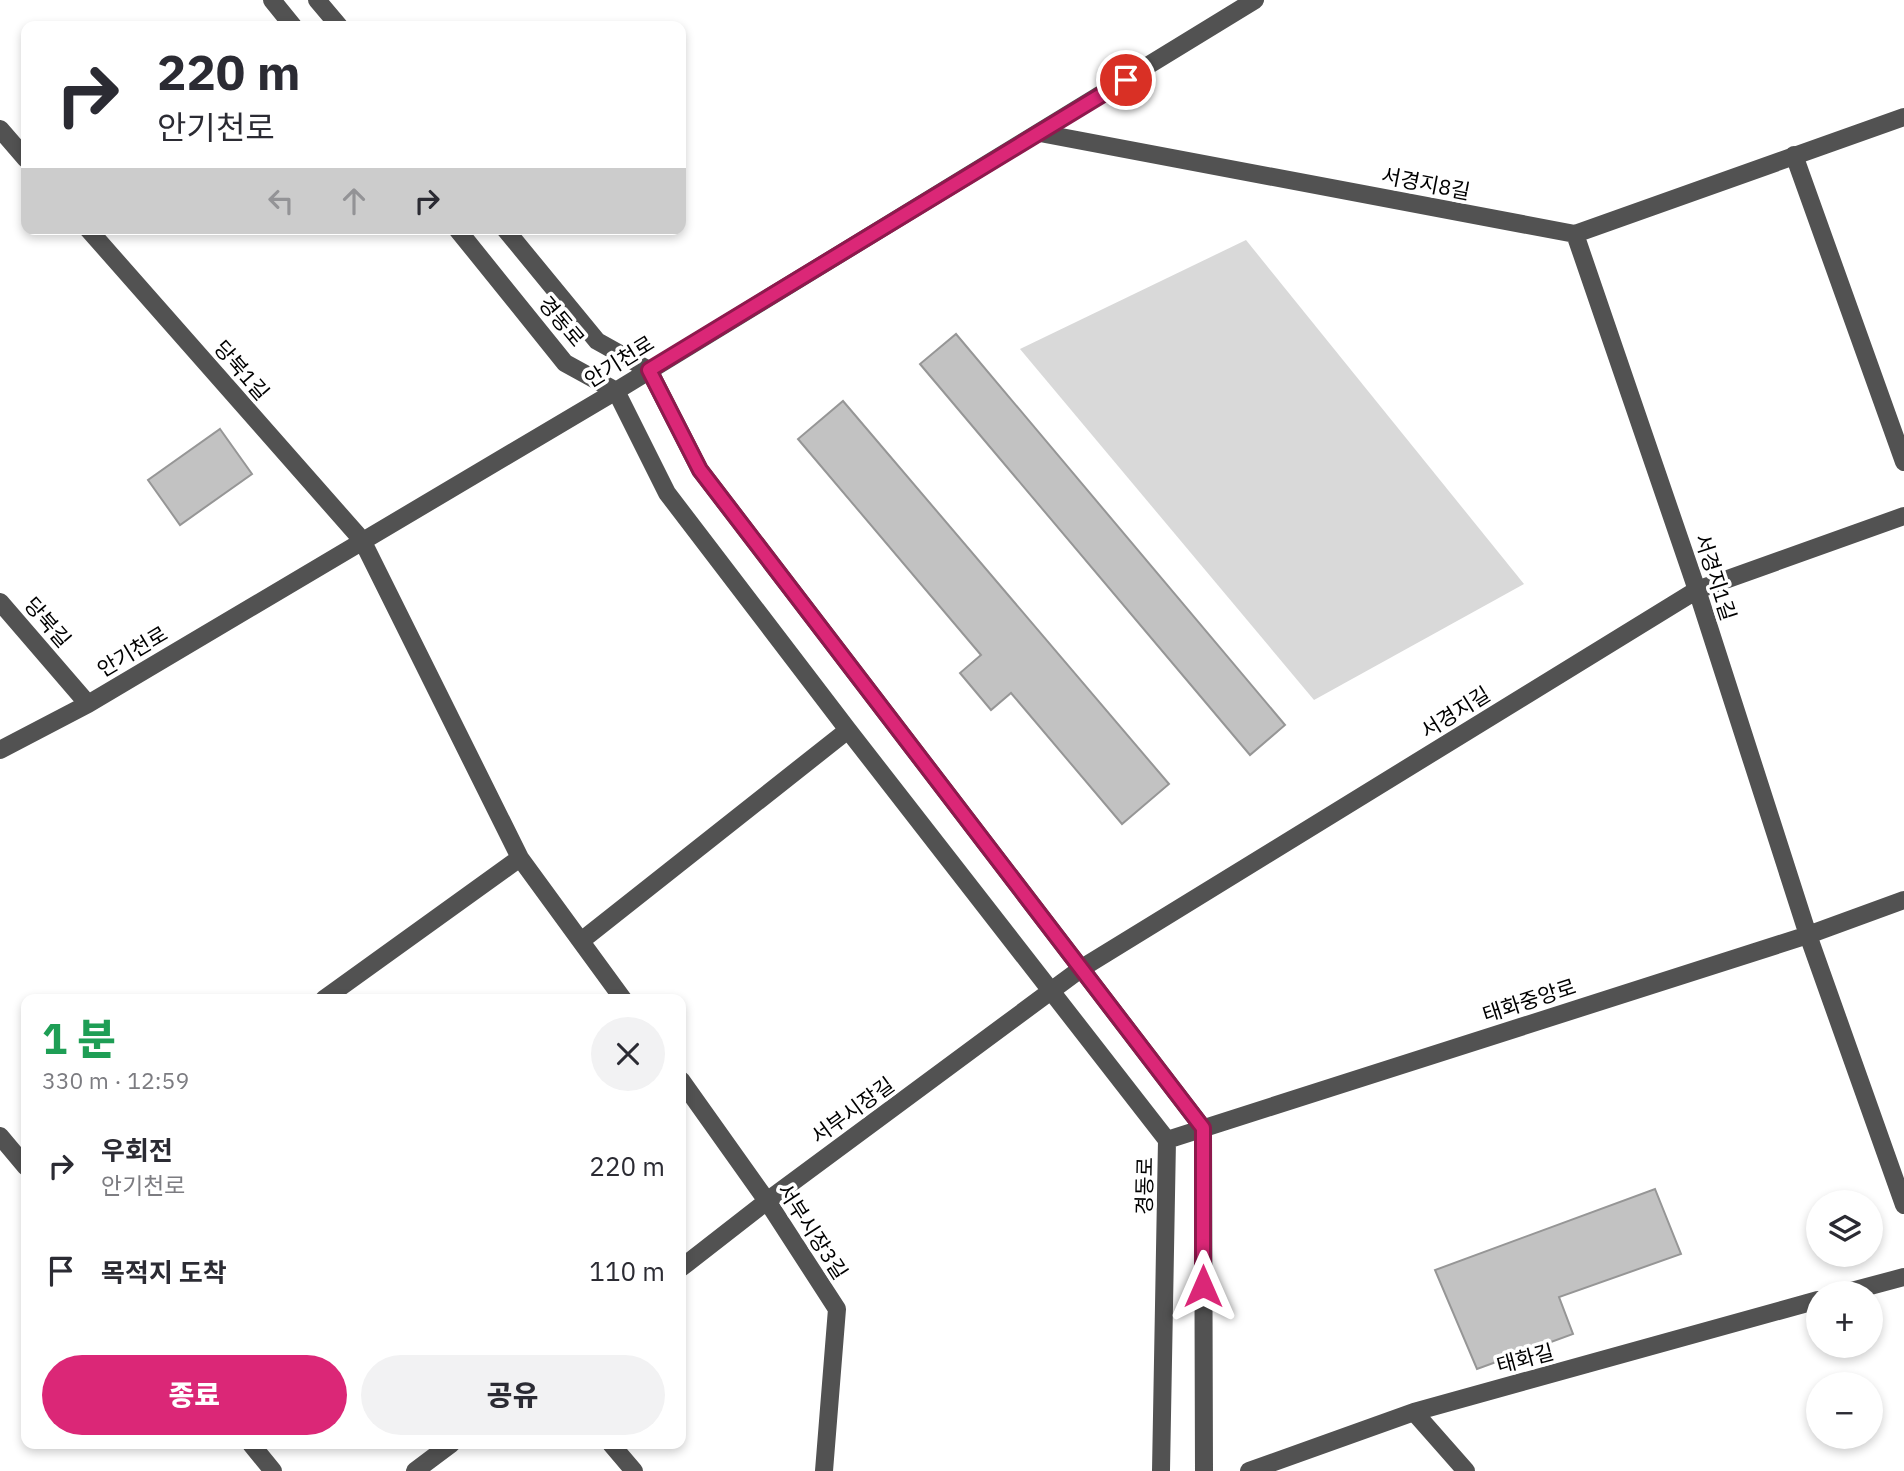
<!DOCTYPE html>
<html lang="ko">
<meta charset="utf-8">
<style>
:root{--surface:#fff;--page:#f2f2f3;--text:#2b2b33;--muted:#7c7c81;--accent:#db2777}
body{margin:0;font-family:"IBM Plex Sans","Noto Sans KR",sans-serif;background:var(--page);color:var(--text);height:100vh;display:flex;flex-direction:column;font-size:26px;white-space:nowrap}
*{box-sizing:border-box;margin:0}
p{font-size:23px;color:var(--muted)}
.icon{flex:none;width:38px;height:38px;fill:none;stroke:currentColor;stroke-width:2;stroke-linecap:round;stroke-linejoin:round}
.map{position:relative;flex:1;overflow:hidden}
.panel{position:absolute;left:21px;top:994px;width:665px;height:455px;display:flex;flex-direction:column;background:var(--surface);border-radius:14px;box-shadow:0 4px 10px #0003}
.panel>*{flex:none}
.guide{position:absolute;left:21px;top:21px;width:665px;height:214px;border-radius:14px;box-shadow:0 4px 10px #0003;background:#fff;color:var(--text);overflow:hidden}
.buttons{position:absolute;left:1806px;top:1190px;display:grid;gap:14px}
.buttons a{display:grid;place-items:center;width:77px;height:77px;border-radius:50%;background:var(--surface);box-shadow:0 4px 10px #0003;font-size:35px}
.pin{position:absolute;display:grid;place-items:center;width:60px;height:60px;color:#fff;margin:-30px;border:4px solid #fff;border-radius:50%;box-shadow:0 2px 7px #0007}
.me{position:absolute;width:77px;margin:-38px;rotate:0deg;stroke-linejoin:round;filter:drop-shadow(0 0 5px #0008)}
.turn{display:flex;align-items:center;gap:24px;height:147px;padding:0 21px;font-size:32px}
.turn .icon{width:91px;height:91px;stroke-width:2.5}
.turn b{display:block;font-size:49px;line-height:60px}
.lanes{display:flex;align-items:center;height:66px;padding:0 21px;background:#0003;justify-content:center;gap:35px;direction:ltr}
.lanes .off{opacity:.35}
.round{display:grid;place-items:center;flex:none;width:74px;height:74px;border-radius:37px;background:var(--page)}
.overview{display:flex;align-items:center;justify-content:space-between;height:119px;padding:0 21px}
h1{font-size:42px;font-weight:800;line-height:52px;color:#1e9e55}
.primary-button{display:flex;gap:14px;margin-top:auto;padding:14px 21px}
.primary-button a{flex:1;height:80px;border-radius:42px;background:var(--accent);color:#fff;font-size:28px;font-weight:800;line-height:80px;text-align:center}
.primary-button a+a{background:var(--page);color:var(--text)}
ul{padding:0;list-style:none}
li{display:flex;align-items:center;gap:21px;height:105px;padding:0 21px}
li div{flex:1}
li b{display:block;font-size:26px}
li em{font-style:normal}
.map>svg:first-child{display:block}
</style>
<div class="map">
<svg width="1904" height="1471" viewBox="0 0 1904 1471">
<rect width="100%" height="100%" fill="#fff"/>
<path fill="#d9d9d9" d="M1246,240L1524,584L1314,700L1020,349Z"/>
<path fill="#c2c2c2" stroke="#969696" stroke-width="2" d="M956,334L1285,725L1250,755L920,364Z
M843,401L1169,784L1122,824L1011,693L991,710L960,673L981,655L798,439Z
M220,429L252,474L180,525L148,480Z
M1655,1189L1681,1254L1559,1297L1573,1334L1477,1369L1435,1270Z"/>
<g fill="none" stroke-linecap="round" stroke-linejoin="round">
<path stroke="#525252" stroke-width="18" d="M272,0L293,26
M317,0L339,26
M0,129L26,159
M1040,133L1575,234L1904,117
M1794,155L1904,462
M88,229L362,540L520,858L623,999
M457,229L565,363L616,391L667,493L848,730L1167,1140L1161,1471
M505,229L597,341L649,370L700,470L1203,1128L1204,1471
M1575,234L1697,590L1808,935L1904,1205
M0,602L88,704
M0,750L88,704L616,391L1255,0
M581,941L848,730
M324,999L520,858
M681,1080L767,1201L837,1309L824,1471
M0,1136L26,1167
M1167,1140L1808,935L1904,900
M681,1268L767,1201L1082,968L1697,590L1904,516
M1844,1293L1904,1277
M1414,1412L1466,1471
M251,1444L273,1471
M611,1444L634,1471
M415,1471L451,1444
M1249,1471L1414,1412L1818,1300"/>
</g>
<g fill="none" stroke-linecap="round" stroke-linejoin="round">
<g stroke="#8e194d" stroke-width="18">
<path id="route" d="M1126,80L649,370L700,470L1203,1128V1286"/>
</g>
<use href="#route" stroke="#db2777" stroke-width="12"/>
</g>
<g text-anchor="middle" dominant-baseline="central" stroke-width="7" stroke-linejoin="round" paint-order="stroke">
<g font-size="21" fill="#000" stroke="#fff">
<text transform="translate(1426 183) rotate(11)">서경지8길</text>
<text transform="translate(562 321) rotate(50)">경동로</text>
<text transform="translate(619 361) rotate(-32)">안기천로</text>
<text transform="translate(242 370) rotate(49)">당북1길</text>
<text transform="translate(1716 577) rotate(72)">서경지1길</text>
<text transform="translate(48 622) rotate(49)">당북길</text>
<text transform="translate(132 651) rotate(-31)">안기천로</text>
<text transform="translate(1455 712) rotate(-32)">서경지길</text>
<text transform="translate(1529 1000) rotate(-18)">태화중앙로</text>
<text transform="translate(852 1110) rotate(-36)">서부시장길</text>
<text transform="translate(1144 1186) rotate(-89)">경동로</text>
<text transform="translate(813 1231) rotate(57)">서부시장3길</text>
<text transform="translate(1525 1358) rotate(-15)">태화길</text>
</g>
</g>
</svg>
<div class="buttons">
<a><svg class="icon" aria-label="layers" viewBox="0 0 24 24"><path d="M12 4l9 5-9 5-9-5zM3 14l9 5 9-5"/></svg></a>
<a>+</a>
<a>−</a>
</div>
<div class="pin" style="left:1126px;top:80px;background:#d93025"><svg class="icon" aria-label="arrive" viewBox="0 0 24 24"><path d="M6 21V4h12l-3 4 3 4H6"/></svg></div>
<svg class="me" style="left:1203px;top:1286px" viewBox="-20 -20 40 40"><path d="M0-17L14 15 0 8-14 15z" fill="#db2777" stroke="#fff" stroke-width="4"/></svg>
<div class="guide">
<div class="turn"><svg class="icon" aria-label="right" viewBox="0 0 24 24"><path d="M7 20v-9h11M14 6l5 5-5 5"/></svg><div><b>220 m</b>안기천로</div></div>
<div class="lanes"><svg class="icon off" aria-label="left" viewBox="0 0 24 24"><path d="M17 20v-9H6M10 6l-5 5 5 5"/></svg><svg class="icon off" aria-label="ahead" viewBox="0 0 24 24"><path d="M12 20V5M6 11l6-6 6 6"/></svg><svg class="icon" aria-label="right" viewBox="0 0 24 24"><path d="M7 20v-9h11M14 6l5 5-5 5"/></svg></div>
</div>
<section class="panel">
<div class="overview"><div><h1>1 분</h1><p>330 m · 12:59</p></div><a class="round"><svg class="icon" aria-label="close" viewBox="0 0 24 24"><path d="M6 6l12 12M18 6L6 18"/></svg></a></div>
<ul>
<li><svg class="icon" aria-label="right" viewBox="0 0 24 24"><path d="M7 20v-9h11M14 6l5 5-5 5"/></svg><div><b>우회전</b><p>안기천로</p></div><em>220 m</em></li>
<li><svg class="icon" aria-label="arrive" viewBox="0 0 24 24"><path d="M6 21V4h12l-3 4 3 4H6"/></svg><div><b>목적지 도착</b></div><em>110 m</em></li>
</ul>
<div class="primary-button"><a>종료</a><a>공유</a></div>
</section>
</div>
